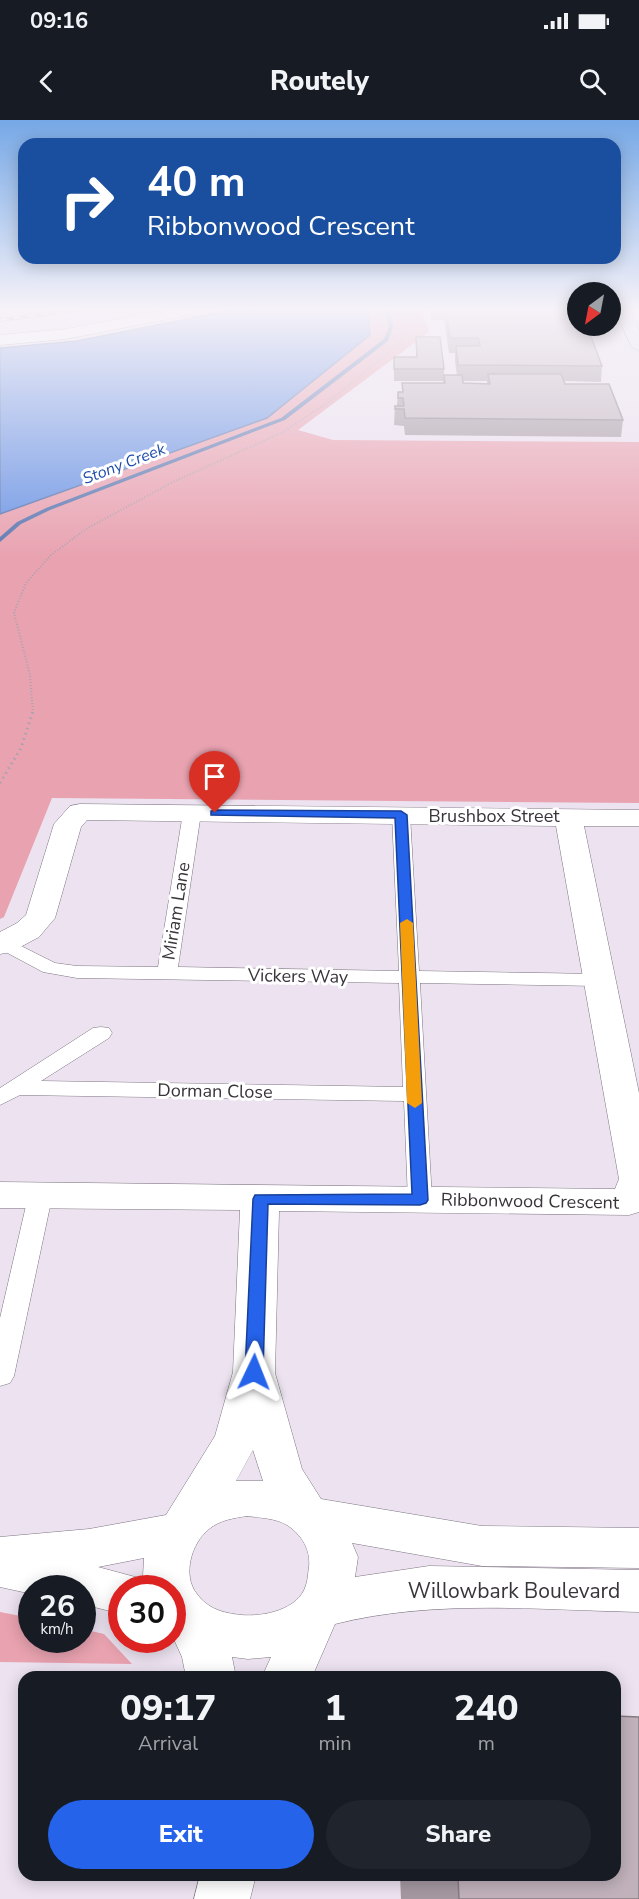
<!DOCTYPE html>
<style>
:root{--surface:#171b24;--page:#20242c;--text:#f1f3f6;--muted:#9ea1a6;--accent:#2563eb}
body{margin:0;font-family:"Nunito Sans",sans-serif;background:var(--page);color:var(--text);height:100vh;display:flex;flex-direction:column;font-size:22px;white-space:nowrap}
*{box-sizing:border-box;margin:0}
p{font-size:20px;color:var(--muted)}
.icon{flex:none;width:33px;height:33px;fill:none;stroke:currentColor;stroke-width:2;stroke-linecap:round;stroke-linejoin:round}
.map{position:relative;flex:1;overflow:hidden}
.sheet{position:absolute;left:18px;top:1551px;width:603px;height:210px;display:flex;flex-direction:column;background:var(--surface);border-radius:18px;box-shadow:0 3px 15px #0003}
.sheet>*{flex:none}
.guide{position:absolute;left:18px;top:18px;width:603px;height:126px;border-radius:18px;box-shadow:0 3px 15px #0003;background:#1a4fa0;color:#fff;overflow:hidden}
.needle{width:39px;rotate:212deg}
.controls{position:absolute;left:567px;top:162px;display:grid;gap:12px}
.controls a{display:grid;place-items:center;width:54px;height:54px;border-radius:50%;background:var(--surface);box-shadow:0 3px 15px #0003;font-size:30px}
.speed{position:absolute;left:18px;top:1455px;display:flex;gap:12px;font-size:30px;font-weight:700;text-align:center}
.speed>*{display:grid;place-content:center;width:78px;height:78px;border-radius:50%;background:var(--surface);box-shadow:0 3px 15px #0003;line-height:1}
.speed small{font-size:15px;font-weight:400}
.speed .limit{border:9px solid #d22;background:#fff;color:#111}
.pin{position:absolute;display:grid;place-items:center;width:51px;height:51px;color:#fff;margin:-62px -26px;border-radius:50% 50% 50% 0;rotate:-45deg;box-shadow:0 0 6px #0007}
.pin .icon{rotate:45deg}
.me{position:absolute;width:66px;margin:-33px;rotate:2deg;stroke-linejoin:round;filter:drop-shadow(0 0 4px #0008)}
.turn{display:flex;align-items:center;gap:21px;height:126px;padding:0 30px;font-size:27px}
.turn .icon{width:78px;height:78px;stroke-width:2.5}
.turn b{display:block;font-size:42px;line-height:51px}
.eta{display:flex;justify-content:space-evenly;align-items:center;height:102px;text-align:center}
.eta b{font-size:36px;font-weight:800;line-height:42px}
.cta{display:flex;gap:12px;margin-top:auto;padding:12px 30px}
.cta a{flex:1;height:69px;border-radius:36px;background:var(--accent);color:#fff;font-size:24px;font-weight:800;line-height:69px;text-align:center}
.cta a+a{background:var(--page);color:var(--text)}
.status{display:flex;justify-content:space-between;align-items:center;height:42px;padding:0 30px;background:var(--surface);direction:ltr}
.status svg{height:16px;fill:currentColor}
header{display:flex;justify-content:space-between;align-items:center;height:78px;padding:0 30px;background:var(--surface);font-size:27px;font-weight:800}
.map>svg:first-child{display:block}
</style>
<div class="status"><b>09:16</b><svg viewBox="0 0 49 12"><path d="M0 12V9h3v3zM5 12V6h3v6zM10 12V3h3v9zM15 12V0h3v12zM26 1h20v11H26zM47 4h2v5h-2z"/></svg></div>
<header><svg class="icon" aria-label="back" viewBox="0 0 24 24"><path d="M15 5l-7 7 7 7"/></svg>Routely<svg class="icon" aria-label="search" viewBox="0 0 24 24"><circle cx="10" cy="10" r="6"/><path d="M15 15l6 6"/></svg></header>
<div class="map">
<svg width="639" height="1779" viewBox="0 0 639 1779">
<rect width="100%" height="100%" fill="#ece2f0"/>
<path fill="#e9a2b0" d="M232,190H421L429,212L298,310L333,320L639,322V683L52,678L4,797L0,799V228L77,221Z
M0,1492L31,1498L32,1520H82L83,1509L104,1514L132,1544L0,1542Z"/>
<path fill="#6c95e4" stroke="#5c78b1" stroke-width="1.5" d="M232,190H368L370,215L267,298L0,394V228L77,221Z"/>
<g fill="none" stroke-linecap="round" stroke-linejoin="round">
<path fill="#5c78b1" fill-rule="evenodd" d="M385,190H389L393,207L388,221L285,300L50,390L21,404L0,422V417L17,402L46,388L281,298L384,219L389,207Z"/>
<g stroke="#7d7582" stroke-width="1">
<path id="service" d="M192,688L198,689L201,693L178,847L399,851L392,695L395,691H407L410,695L419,851L599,854L606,856L609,860L606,864L599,866L420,863L432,1080L429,1086L420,1088L411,1086L408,1080L404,981L20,975L0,985V968L93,908L101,907L109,908L112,913L109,918L41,961L403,967L399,863L77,858L43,852L0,829V818L3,817L55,843L77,846L158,847L183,693L186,689Z
M40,1069L49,1071L52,1077L14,1256L10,1263L0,1266V1198L28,1077L31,1071Z"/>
</g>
<g stroke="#7d7582" stroke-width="1">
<path id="minor" d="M168,190H201L194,194L66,219L0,225V215L66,209Z
M80,684L639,690V706H584L639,973V1092L629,1095L279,1091L275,1253L302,1349L321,1379L482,1406L639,1408V1448L482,1446L352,1423L358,1437L355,1457L429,1446L639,1450V1492C538,1490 434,1479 335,1504L312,1557H262L271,1537L248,1539L232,1537L236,1557H186L182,1537L172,1515V1468H145L143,1456L144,1438L98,1447L139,1458L144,1468H122V1494L82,1484V1468H32V1474L0,1467V1417L89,1409L166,1395L215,1316L233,1252L240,1090L0,1088V1062L615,1069L619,1059L556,706L87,700L81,707L55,798L39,817L11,832L0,834V812L17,803L26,795L54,704L70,686ZM253,1330L263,1361H236ZM247,1396C261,1398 275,1398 287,1405C302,1415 311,1430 309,1447C308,1452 308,1459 306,1465C299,1490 263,1497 241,1495C223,1493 208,1489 197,1474C182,1456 191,1423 209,1409C220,1400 234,1398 247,1396Z
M200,1755H256L250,1779H194Z"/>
</g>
<g stroke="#7d7582" stroke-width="1">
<path id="secondary" d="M615,190H630L639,210V231L631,226Z"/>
</g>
<path stroke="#aaa2ad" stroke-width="2" stroke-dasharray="1 2" stroke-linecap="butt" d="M33,593L30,555L14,493L26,463L51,435L86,409L171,363L283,312L327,283L398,225L407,209L408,190"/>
<path stroke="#aaa2ad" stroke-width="3" stroke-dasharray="1.5 4" stroke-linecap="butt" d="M0,663L21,628L33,591"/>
<use href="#service" fill="#fff" fill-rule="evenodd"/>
<use href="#minor" fill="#fff" fill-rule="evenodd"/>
<use href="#secondary" fill="#e9e7fc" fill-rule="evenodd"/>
<g stroke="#8e8791" stroke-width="4">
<path id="rail" d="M0,200L78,190"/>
</g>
<use href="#rail" stroke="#fff" stroke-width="2" stroke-dasharray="7" stroke-linecap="butt"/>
</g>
<path fill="#a598a1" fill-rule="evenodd" d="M431,190H578L602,246L601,262L564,261L565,264L623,300L621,317L405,315L404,306L394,305L395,286H397L398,272H402V263H443V261H394V237H416V217L444,249V255H457L455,242V233H449L444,200H431ZM463,261H487V264L463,263Z
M400,1755H615L639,1779H401Z"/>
<path fill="#c0b1bb" stroke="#867c83" stroke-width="1.5" d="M446,190H578V206H587L602,246L458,245L456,226H480L478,218H450Z
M416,217H440L444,249H394V237H417Z
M488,254H561L565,264H609L623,300L405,298L404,289H395V286H404L403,278H398V272H403L402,263H445L444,255H462L463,263L490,264Z
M615,1596L639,1597V1779H459L458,1756L438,1755H615Z"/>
<linearGradient id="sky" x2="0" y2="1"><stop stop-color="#76a8e6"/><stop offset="0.43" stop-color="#f6f2f8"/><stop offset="1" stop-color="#f6f2f8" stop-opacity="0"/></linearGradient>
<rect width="639" height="439" fill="url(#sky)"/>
<path fill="#2563eb" stroke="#184099" stroke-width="1.5" d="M215,690L401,691L407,695L428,1080L426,1083L420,1085L268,1084L263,1252L260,1256L254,1258L248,1256L245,1252L253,1079L255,1075L412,1074L395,698L211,695V691Z"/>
<path fill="#f59e0b" d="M407,799L413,803L422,983L415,988L407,983L400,803Z"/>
<g text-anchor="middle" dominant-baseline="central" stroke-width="6" stroke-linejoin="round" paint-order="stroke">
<g font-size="16" font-style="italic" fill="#214daa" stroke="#fff">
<text transform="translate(124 344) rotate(-21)">Stony Creek</text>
</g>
<g font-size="18" fill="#383439" stroke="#fff">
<text x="494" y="696">Brushbox Street</text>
<text transform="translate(176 791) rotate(-81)">Miriam Lane</text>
<text transform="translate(298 856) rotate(1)">Vickers Way</text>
<text transform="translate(215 971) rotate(1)">Dorman Close</text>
<text transform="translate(530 1081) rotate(1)">Ribbonwood Crescent</text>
</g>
<g font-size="21" fill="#383439" stroke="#fff">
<text x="514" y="1471">Willowbark Boulevard</text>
</g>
</g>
</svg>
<div class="controls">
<a><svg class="needle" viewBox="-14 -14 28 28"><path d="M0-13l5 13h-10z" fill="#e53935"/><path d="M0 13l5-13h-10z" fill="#9ea1a6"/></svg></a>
</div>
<div class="speed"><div>26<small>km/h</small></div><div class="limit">30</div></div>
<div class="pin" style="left:215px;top:693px;background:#d93025"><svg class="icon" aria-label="arrive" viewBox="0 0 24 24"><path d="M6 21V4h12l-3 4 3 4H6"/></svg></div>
<svg class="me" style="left:254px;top:1252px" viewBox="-20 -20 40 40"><path d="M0-17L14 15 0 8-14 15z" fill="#2563eb" stroke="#fff" stroke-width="4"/></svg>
<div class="guide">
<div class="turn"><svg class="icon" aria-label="right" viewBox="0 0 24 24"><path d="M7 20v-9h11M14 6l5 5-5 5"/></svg><div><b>40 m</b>Ribbonwood Crescent</div></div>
</div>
<section class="sheet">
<div class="eta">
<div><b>09:17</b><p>Arrival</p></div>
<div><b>1</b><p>min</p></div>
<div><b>240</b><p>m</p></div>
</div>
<div class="cta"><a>Exit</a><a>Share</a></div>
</section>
</div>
